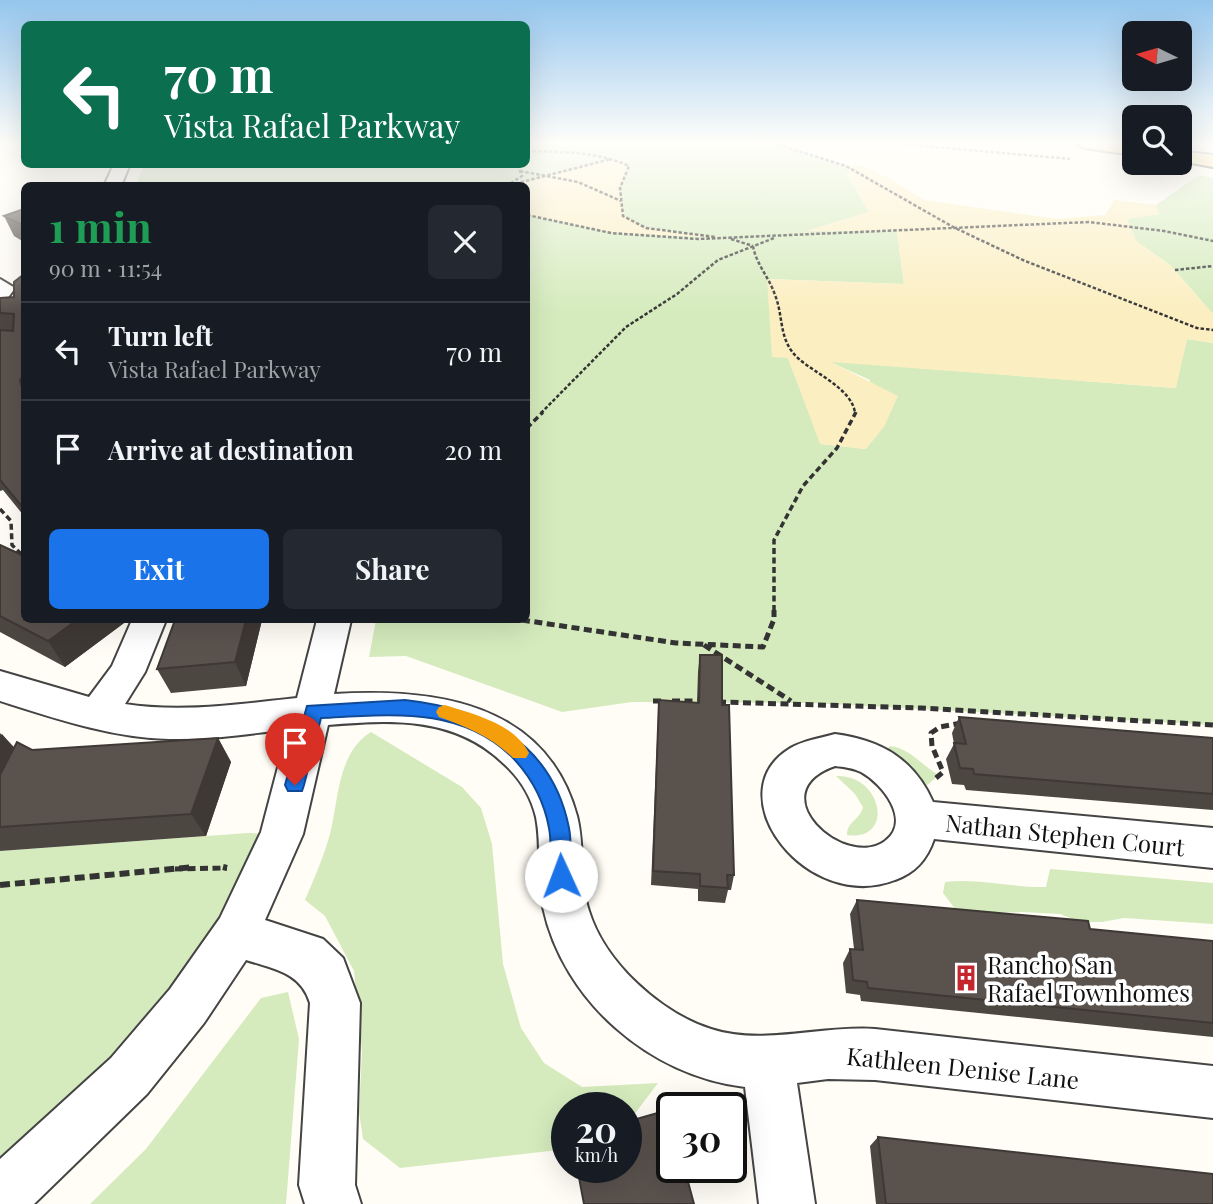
<!DOCTYPE html>
<meta charset="utf-8">
<style>
:root{--surface:#171b24;--page:#242831;--text:#f1f3f6;--muted:#9ea1a6;--line:#363941;--accent:#1a73e8}
body{margin:0;font-family:"Playfair Display",serif;background:var(--page);color:var(--text);height:100vh;display:flex;flex-direction:column;font-size:26px;white-space:nowrap}
*{box-sizing:border-box;margin:0}
p{font-size:23px;color:var(--muted)}
.icon{flex:none;width:38px;height:38px;fill:none;stroke:currentColor;stroke-width:2;stroke-linecap:round;stroke-linejoin:round}
.map{position:relative;flex:1;overflow:hidden}
.panel{position:absolute;left:21px;top:182px;width:509px;height:441px;display:flex;flex-direction:column;background:var(--surface);border-radius:10px;box-shadow:0 7px 28px #0002}
.panel>*{flex:none}
.hud{position:absolute;left:21px;top:21px;width:509px;height:147px;border-radius:10px;box-shadow:0 7px 28px #0002;background:#0b6e4f;color:#fff;overflow:hidden}
.needle{width:46px;rotate:275deg}
.controls{position:absolute;left:1122px;top:21px;display:grid;gap:14px}
.controls a{display:grid;place-items:center;width:70px;height:70px;border-radius:10px;background:var(--surface);box-shadow:0 7px 28px #0002;font-size:35px}
.speed{position:absolute;left:551px;top:1092px;display:flex;gap:14px;font-size:35px;font-weight:700;text-align:center}
.speed>*{display:grid;place-content:center;width:91px;height:91px;border-radius:50%;background:var(--surface);box-shadow:0 7px 28px #0002;line-height:1}
.speed small{font-size:18px;font-weight:400}
.speed .limit{border:4px solid #111;border-radius:10px;background:#fff;color:#111}
.pin{position:absolute;display:grid;place-items:center;width:60px;height:60px;color:#fff;margin:-72px -30px;border-radius:50% 50% 50% 0;rotate:-45deg;box-shadow:0 0 7px #0007}
.pin .icon{rotate:45deg}
.me{position:absolute;width:77px;margin:-38px;rotate:358deg;stroke-linejoin:round;filter:drop-shadow(0 0 5px #0008)}
.turn{display:flex;align-items:center;gap:24px;height:147px;padding:0 28px;font-size:32px}
.turn .icon{width:91px;height:91px;stroke-width:2.5}
.turn b{display:block;font-size:49px;line-height:60px}
.round{display:grid;place-items:center;flex:none;width:74px;height:74px;border-radius:10px;background:var(--page)}
.overview{display:flex;align-items:center;justify-content:space-between;height:119px;padding:0 28px}
h1{font-size:42px;font-weight:700;line-height:52px;color:#1e9e55}
.primary-button{display:flex;gap:14px;margin-top:auto;padding:14px 28px}
.primary-button a{flex:1;height:80px;border-radius:10px;background:var(--accent);color:#fff;font-size:28px;font-weight:700;line-height:80px;text-align:center}
.primary-button a+a{background:var(--page);color:var(--text)}
ul{padding:0;list-style:none}
li{display:flex;align-items:center;gap:21px;height:98px;padding:0 28px;border-top:2px solid var(--line)}
li div{flex:1}
li b{display:block;font-size:26px}
li em{font-style:normal}
.map>svg:first-child{display:block}
</style>
<div class="map">
<svg width="1213" height="1204" viewBox="0 0 1213 1204">
<rect width="100%" height="100%" fill="#fffdf5"/>
<path fill="#d5ebbd" d="M527,143H773L852,169L847,174L869,212L810,230L897,231L904,284L768,279L788,358L821,444L866,449L870,380L828,361L1175,388L1187,339L1213,343V725L810,703L632,702L562,712L406,656L369,657L376,620H527V186H138V178L146,164H527Z
M1199,175L1213,178V314L1170,265L1136,241L1127,219L1159,214L1156,205Z
M371,732L462,787L481,808L492,844L503,964L521,1028L544,1063L582,1087L658,1083L627,1124L626,1108H567V1149L400,1168L363,1139L359,1112L362,1052L354,971L325,916L305,900C314,879 324,856 330,834C339,799 337,753 371,732Z
M890,746C910,748 922,766 939,775L925,787L913,771L886,750Z
M836,776C883,774 895,842 847,835C847,821 860,820 863,807L855,794Z
M248,833L282,834L254,900L0,1197V851Z
M1050,869L1213,883V924L1124,918L1102,922H1080L1060,914L1022,912L959,914L943,893L945,882C979,878 1012,888 1046,887Z
M288,992L299,1039L286,1204H90L146,1149L261,998Z"/>
<path fill="#fbeec1" d="M615,158L629,166L620,188L624,216L646,228L728,238L615,233L527,215V186L506,185Z
M856,163L887,177L924,200L1057,219L1105,215L1114,200L1156,205L1160,214L1127,219L1136,241L1170,265L1213,314V343L1187,339L1176,388L831,362L898,396L884,427L866,449L820,444L788,358L772,357L767,279L904,284L897,231H806L869,212L847,173Z"/>
<g fill="none" stroke-linecap="round" stroke-linejoin="round">
<g stroke="#444" stroke-width="4">
<path id="minor" d="M114,164H130L121,186H104Z
M0,279L15,288L7,299L0,301Z
M132,620H166L145,672L125,704C182,713 239,704 297,698L317,620H351L334,694C434,688 546,702 577,816C585,847 579,880 589,911C605,963 661,1013 711,1029C763,1046 821,1025 875,1029L1213,1066V1118L875,1080L828,1079L797,1083L815,1204H759L745,1087C650,1076 563,1001 543,907C536,877 542,846 536,817C531,796 519,777 503,763C454,716 391,720 328,725L303,834L265,920L323,939L343,958L360,1003L355,1185L361,1204H305L299,1185L310,1003C301,972 273,969 246,960L204,1023L147,1094L34,1204H0V1159L111,1058L170,989L220,918L261,832L288,729C249,734 209,740 169,739C112,738 54,718 0,701V671L89,697L112,666Z
M835,734C881,740 914,759 933,802L1213,828V868L934,839C927,860 915,873 895,880C807,914 716,795 789,749C801,741 821,738 835,734ZM835,766C844,767 853,768 861,772C883,784 912,821 885,841C845,871 758,793 835,766Z"/>
</g>
<g stroke="#222" stroke-width="4">
<path id="primary" d="M1075,143L1134,145V155L1084,148Z
M1180,151L1213,155V167L1180,161Z"/>
</g>
<path stroke="#333" stroke-width="2.5" stroke-dasharray="3.5 2" stroke-linecap="butt" d="M773,143L846,166L953,227L1025,261L1197,328L1213,330
M892,143L1070,159
M527,144L541,143
M527,151C562,152 596,151 629,166L620,188L623,216L646,228L715,237
M1141,167L1171,171
M520,171L578,182L621,201
M510,185L611,159
M506,186L522,176L518,166L511,164
M527,215L611,233L698,239L1089,222L1164,231L1213,241
M731,239L753,246
M753,246C756,264 769,277 775,295C784,317 778,341 799,359C816,374 852,389 855,413
M1175,270L1213,266
M541,413L626,327L677,294L718,260L774,238"/>
<path stroke="#333" stroke-width="3.5" stroke-dasharray="6 3.5" stroke-linecap="butt" d="M527,428L543,412
M0,509L11,521L12,545L24,557
M774,611V540L803,486L837,448L856,412"/>
<path stroke="#333" stroke-width="5" stroke-dasharray="8 4.5" stroke-linecap="butt" d="M522,620L676,643L763,647L774,619V610
M704,645L791,701
M653,701H663
M672,701H702
M718,702L921,708L1213,725
M936,778L943,772L932,746L931,733L940,727L961,723
M175,869L227,868"/>
<path stroke="#333" stroke-width="6" stroke-dasharray="10 5" stroke-linecap="butt" d="M223,867L227,868
M0,885L194,867"/>
<use href="#minor" fill="#fff" fill-rule="evenodd"/>
<use href="#primary" fill="#f9d66b" fill-rule="evenodd"/>
</g>
<path fill="#4d4742" d="M24,209V242L14,236L4,216Z
M24,274V516L3,490L0,491V298L14,297Z
M0,545L24,620H122L124,623L65,667L0,632Z
M175,620H262L246,686L171,693L157,669Z
M700,655L734,875L731,890H728L725,903L698,901V889L651,885L658,716L697,702L698,672Z
M959,717L1213,738V810L966,790L964,785L952,784L946,759L954,744L952,733Z
M0,733L14,747L32,750L218,738L231,762L206,836L0,851Z
M857,900L1090,929L1213,941V1037L861,1001L860,995L846,993L843,963L850,949H854L850,914Z
M878,1137L1213,1204H876L870,1146Z"/>
<path fill="#3f3936" d="M24,376V395L20,380Z
M77,620H122L124,623L65,667L48,641Z
M246,620H262L246,686L235,662Z
M2,734L22,757L0,778V736Z
M218,738L231,762L206,836L191,814Z"/>
<path fill="#5a524d" stroke="#3f3936" stroke-width="2" d="M24,209V226L4,216Z
M24,274V376L20,380L24,395V509L0,480V330L13,331L14,314L0,313V298L14,297V282Z
M0,545L24,556V620H77L48,641L0,616Z
M175,620H246L235,662L157,669Z
M700,655H722V705H729L734,875H727L728,888L700,886V874L653,871L659,700L699,703Z
M959,717L1213,738V794L974,774L973,769L960,768L954,743L966,744Z
M218,738L191,814L0,827V775L17,742L32,750Z
M857,900L1088,921L1090,929L1213,941V1023L868,988L867,982L853,980L850,949L863,950Z
M668,1110L672,1124V1167H684L694,1204H584L577,1167H626V1122Z
M878,1137L1213,1174V1204H886Z"/>
<linearGradient id="sky" x2="0" y2="1"><stop stop-color="#95c6ee"/><stop offset="0.46" stop-color="#fffefa"/><stop offset="1" stop-color="#fffefa" stop-opacity="0"/></linearGradient>
<rect width="1213" height="312" fill="url(#sky)"/>
<path fill="#1a73e8" stroke="#114b97" stroke-width="2" d="M405,700C485,709 552,742 569,828C572,843 570,861 571,876L568,883L561,886L553,883L550,876C550,861 552,843 549,828C544,801 531,777 513,758C460,705 389,715 321,718L304,785L302,791H288L285,785L307,706Z"/>
<path fill="#f59e0b" d="M445,705C473,714 515,724 529,753L526,758H513C492,737 467,727 439,717L436,712L439,707Z"/>
<defs>
<g id="building-bare" transform="scale(2.1)"><path d="M-4-6H4V6H1V3H-1V6H-4ZM-2.5-4.3h1.7v1.8h-1.7ZM.8-4.3h1.7v1.8H.8ZM-2.5-1h1.7V.8h-1.7ZM.8-1h1.7V.8H.8Z" fill="#c4262e" stroke="#fff" stroke-width="2.5" paint-order="stroke"/></g>
</defs>
<g fill-rule="evenodd">
<use href="#building-bare" x="966" y="978"/>
</g>
<g text-anchor="middle" dominant-baseline="central" stroke-width="7" stroke-linejoin="round" paint-order="stroke">
<g font-size="24" fill="#111" stroke="#fff">
<text transform="translate(1065 834) rotate(6)">Nathan Stephen Court</text>
<text transform="translate(963 1067) rotate(6)">Kathleen Denise Lane</text>
</g>
<g font-size="24" fill="#111" stroke="#fff" text-anchor="start">
<text x="987" y="964">Rancho San<tspan x="987" dy="28">Rafael Townhomes</tspan></text>
</g>
</g>
</svg>
<div class="controls">
<a><svg class="needle" viewBox="-14 -14 28 28"><path d="M0-13l5 13h-10z" fill="#e53935"/><path d="M0 13l5-13h-10z" fill="#9ea1a6"/></svg></a>
<a><svg class="icon" aria-label="search" viewBox="0 0 24 24"><circle cx="10" cy="10" r="6"/><path d="M15 15l6 6"/></svg></a>
</div>
<div class="speed"><div>20<small>km/h</small></div><div class="limit">30</div></div>
<div class="pin" style="left:295px;top:785px;background:#d93025"><svg class="icon" aria-label="arrive" viewBox="0 0 24 24"><path d="M6 21V4h12l-3 4 3 4H6"/></svg></div>
<svg class="me" style="left:561px;top:876px" viewBox="-20 -20 40 40"><circle r="19" fill="#fff"/><path d="M0-13L10 11 0 6-10 11z" fill="#1a73e8"/></svg>
<div class="hud">
<div class="turn"><svg class="icon" aria-label="left" viewBox="0 0 24 24"><path d="M17 20v-9H6M10 6l-5 5 5 5"/></svg><div><b>70 m</b>Vista Rafael Parkway</div></div>
</div>
<section class="panel">
<div class="overview"><div><h1>1 min</h1><p>90 m · 11:54</p></div><a class="round"><svg class="icon" aria-label="close" viewBox="0 0 24 24"><path d="M6 6l12 12M18 6L6 18"/></svg></a></div>
<ul>
<li><svg class="icon" aria-label="left" viewBox="0 0 24 24"><path d="M17 20v-9H6M10 6l-5 5 5 5"/></svg><div><b>Turn left</b><p>Vista Rafael Parkway</p></div><em>70 m</em></li>
<li><svg class="icon" aria-label="arrive" viewBox="0 0 24 24"><path d="M6 21V4h12l-3 4 3 4H6"/></svg><div><b>Arrive at destination</b></div><em>20 m</em></li>
</ul>
<div class="primary-button"><a>Exit</a><a>Share</a></div>
</section>
</div>
